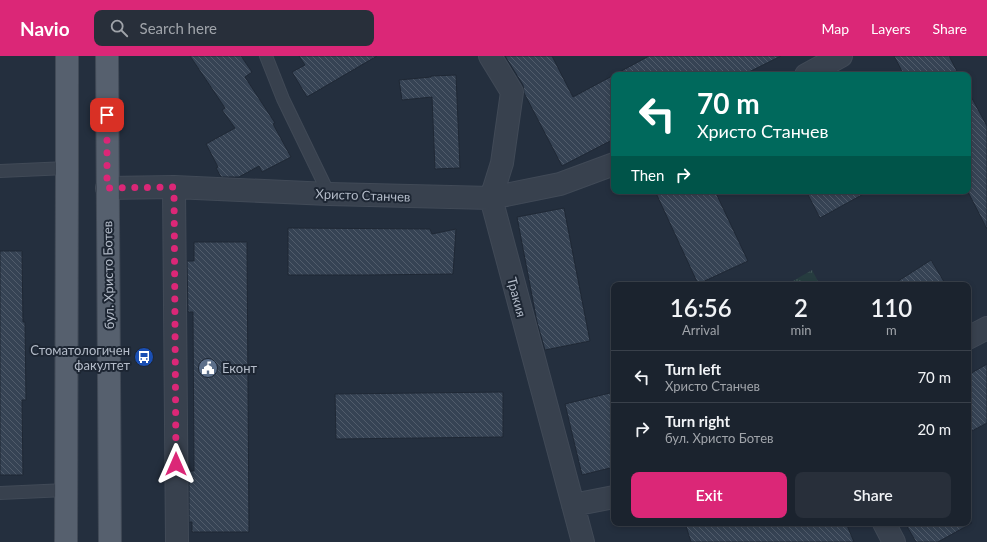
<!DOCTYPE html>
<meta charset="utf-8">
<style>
:root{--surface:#1b232e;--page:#282f3a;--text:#f1f3f6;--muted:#a0a4aa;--line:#39404a;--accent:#db2777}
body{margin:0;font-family:Lato,sans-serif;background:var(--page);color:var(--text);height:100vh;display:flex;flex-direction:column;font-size:15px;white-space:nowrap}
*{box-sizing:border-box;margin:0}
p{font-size:13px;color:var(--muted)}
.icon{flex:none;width:22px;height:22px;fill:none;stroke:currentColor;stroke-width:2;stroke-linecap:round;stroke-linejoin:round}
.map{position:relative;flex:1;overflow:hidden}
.panel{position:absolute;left:611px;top:226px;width:360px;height:244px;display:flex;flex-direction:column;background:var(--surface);border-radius:8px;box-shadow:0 2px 6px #0003,0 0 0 1px var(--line)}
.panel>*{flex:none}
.banner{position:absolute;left:611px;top:16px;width:360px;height:122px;border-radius:8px;box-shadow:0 2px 6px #0003,0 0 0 1px var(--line);background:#00695c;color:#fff;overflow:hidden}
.pin{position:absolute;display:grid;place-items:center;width:34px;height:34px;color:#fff;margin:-17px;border-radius:8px;box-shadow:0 2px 6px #0006}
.me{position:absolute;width:44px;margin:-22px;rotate:0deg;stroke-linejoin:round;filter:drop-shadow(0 0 3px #0008)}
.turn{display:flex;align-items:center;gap:14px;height:84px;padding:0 20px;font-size:18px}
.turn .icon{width:52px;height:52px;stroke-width:2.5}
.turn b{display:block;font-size:28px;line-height:34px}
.then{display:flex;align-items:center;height:38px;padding:0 20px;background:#0003;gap:8px;font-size:15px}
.eta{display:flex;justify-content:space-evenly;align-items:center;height:68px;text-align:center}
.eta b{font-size:24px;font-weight:600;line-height:28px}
.primary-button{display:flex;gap:8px;margin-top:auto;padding:8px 20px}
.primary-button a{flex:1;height:46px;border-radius:8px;background:var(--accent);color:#fff;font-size:16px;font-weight:600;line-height:46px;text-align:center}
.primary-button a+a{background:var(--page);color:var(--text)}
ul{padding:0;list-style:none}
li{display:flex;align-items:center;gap:12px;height:52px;padding:0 20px;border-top:1px solid var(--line)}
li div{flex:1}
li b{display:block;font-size:15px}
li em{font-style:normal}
header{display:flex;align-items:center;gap:24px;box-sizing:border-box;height:56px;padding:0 20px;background:var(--accent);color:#fff}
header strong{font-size:19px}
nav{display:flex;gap:22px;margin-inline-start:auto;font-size:14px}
.search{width:280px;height:36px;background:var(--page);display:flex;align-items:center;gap:10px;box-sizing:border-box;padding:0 14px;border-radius:8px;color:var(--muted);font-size:15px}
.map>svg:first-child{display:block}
</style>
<header>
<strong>Navio</strong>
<div class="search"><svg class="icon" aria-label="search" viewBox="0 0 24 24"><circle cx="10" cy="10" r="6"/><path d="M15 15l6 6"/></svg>Search here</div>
<nav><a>Map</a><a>Layers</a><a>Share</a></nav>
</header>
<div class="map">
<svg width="987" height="486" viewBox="0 0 987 486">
<defs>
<pattern id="grass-tufts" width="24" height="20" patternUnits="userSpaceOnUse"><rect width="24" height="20" fill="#263c3f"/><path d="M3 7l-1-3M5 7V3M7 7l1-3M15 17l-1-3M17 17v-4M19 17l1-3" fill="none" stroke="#435659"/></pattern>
<pattern id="building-back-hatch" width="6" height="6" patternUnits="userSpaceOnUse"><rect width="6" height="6" fill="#364354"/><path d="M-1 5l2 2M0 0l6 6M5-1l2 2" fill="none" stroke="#515c6b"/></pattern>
</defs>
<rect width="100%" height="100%" fill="#242f3e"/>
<path fill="url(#grass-tufts)" d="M812,214L820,229H786Z"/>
<path fill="url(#building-back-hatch)" stroke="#1f2835" d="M190,0H241L252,16L245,21L275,67L273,68L291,101L262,116L259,110L239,121H221L216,112L218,111L206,88L235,72L222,54L225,52Z
M299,0H377L307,41L292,16L305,9Z
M505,0H552L573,41L614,19V83L562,110L524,37L523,29Z
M649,0H781L743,19H614Z
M894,0H949L959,19H904Z
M456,19L460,112L435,113L432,41L402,44L399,24L431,21V20Z
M968,35L987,70V173L968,136Z
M655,135H715L748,205L698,228Z
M806,135H869L820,162Z
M564,152L590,285L545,294L537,266L517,161Z
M288,172L430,173L432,178L456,173L453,218L366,219H288Z
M194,186H247L249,476H192V466H189V415H194L193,256H188L187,205H194Z
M0,195H22L23,266H25L26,344H22L23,419H0Z
M931,204L946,229H892Z
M987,308V367L968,377V319Z
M503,336V381L336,383L335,338Z
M614,336V411L582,419L565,348Z
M685,467H846L854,486H691Z
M905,467H972L938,486H916Z"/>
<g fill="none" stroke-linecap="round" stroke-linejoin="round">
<g stroke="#414a57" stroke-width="14">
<path id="service" d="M266,0L283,43L329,138
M0,115L67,112
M0,437L66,434"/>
</g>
<g stroke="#414a57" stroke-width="24">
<path id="minor" d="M490,0L512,36L502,107L491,142L583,486
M806,19L841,0
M174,131L177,486
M107,132L174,131L329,138L491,142L560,128L614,108
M968,282L987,272
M573,449L614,441
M884,467L894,486"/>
</g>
<g stroke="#414a57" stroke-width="24">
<path id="primary" d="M107,0L110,486
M66,486L67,112V0"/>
</g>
<use href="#service" stroke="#38414e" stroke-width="12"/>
<use href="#minor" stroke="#38414e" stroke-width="22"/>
<use href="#primary" stroke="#56606e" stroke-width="22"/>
</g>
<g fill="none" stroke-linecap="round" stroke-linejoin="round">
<path stroke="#db2777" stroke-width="7" stroke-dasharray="0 12.6" d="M107,59V132L174,131L176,408"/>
</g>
<defs>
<g id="bus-disc" transform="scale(1)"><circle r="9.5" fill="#1a4fb4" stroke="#1d2633"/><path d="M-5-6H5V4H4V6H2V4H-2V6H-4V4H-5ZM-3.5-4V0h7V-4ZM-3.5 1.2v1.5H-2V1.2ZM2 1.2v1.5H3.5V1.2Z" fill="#fff"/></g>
<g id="civic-disc" transform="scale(1)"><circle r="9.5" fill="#5c6f8a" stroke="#1d2633"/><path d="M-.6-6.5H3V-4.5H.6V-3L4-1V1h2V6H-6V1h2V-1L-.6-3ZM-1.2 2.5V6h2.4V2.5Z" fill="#fff"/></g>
</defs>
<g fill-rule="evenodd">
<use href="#bus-disc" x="144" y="301"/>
<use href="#civic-disc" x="208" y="312"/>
</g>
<g text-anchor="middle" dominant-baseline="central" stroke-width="4" stroke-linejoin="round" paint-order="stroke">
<g font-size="13" fill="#b4bcc9" stroke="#1d2633">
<text transform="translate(363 139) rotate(2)">Христо Станчев</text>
<text transform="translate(108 219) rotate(-91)">бул. Христо Ботев</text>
<text transform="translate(517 241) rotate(75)">Тракия</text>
</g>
<g font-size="13" fill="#b4bcc9" stroke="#1d2633" text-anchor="end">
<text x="130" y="294">Стоматологичен<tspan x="130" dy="15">факултет</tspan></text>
<text x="222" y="312" text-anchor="start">Еконт</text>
</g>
</g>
</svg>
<div class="pin" style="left:107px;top:59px;background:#d93025"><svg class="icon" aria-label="arrive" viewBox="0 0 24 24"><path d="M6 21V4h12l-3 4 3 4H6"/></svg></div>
<svg class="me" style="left:176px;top:408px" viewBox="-20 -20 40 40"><path d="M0-17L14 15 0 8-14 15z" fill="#db2777" stroke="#fff" stroke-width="4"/></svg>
<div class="banner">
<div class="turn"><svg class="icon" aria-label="left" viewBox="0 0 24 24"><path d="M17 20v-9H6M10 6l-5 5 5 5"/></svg><div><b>70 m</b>Христо Станчев</div></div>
<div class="then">Then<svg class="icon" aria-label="right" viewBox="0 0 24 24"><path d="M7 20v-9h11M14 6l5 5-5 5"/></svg></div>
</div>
<section class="panel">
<div class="eta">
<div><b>16:56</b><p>Arrival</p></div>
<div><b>2</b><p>min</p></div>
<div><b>110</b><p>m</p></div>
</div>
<ul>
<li><svg class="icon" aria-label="left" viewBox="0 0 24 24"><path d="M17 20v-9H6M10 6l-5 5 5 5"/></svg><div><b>Turn left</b><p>Христо Станчев</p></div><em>70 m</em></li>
<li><svg class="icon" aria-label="right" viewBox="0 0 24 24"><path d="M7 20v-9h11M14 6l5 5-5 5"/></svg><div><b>Turn right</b><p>бул. Христо Ботев</p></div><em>20 m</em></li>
</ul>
<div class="primary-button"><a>Exit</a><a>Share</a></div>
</section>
</div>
